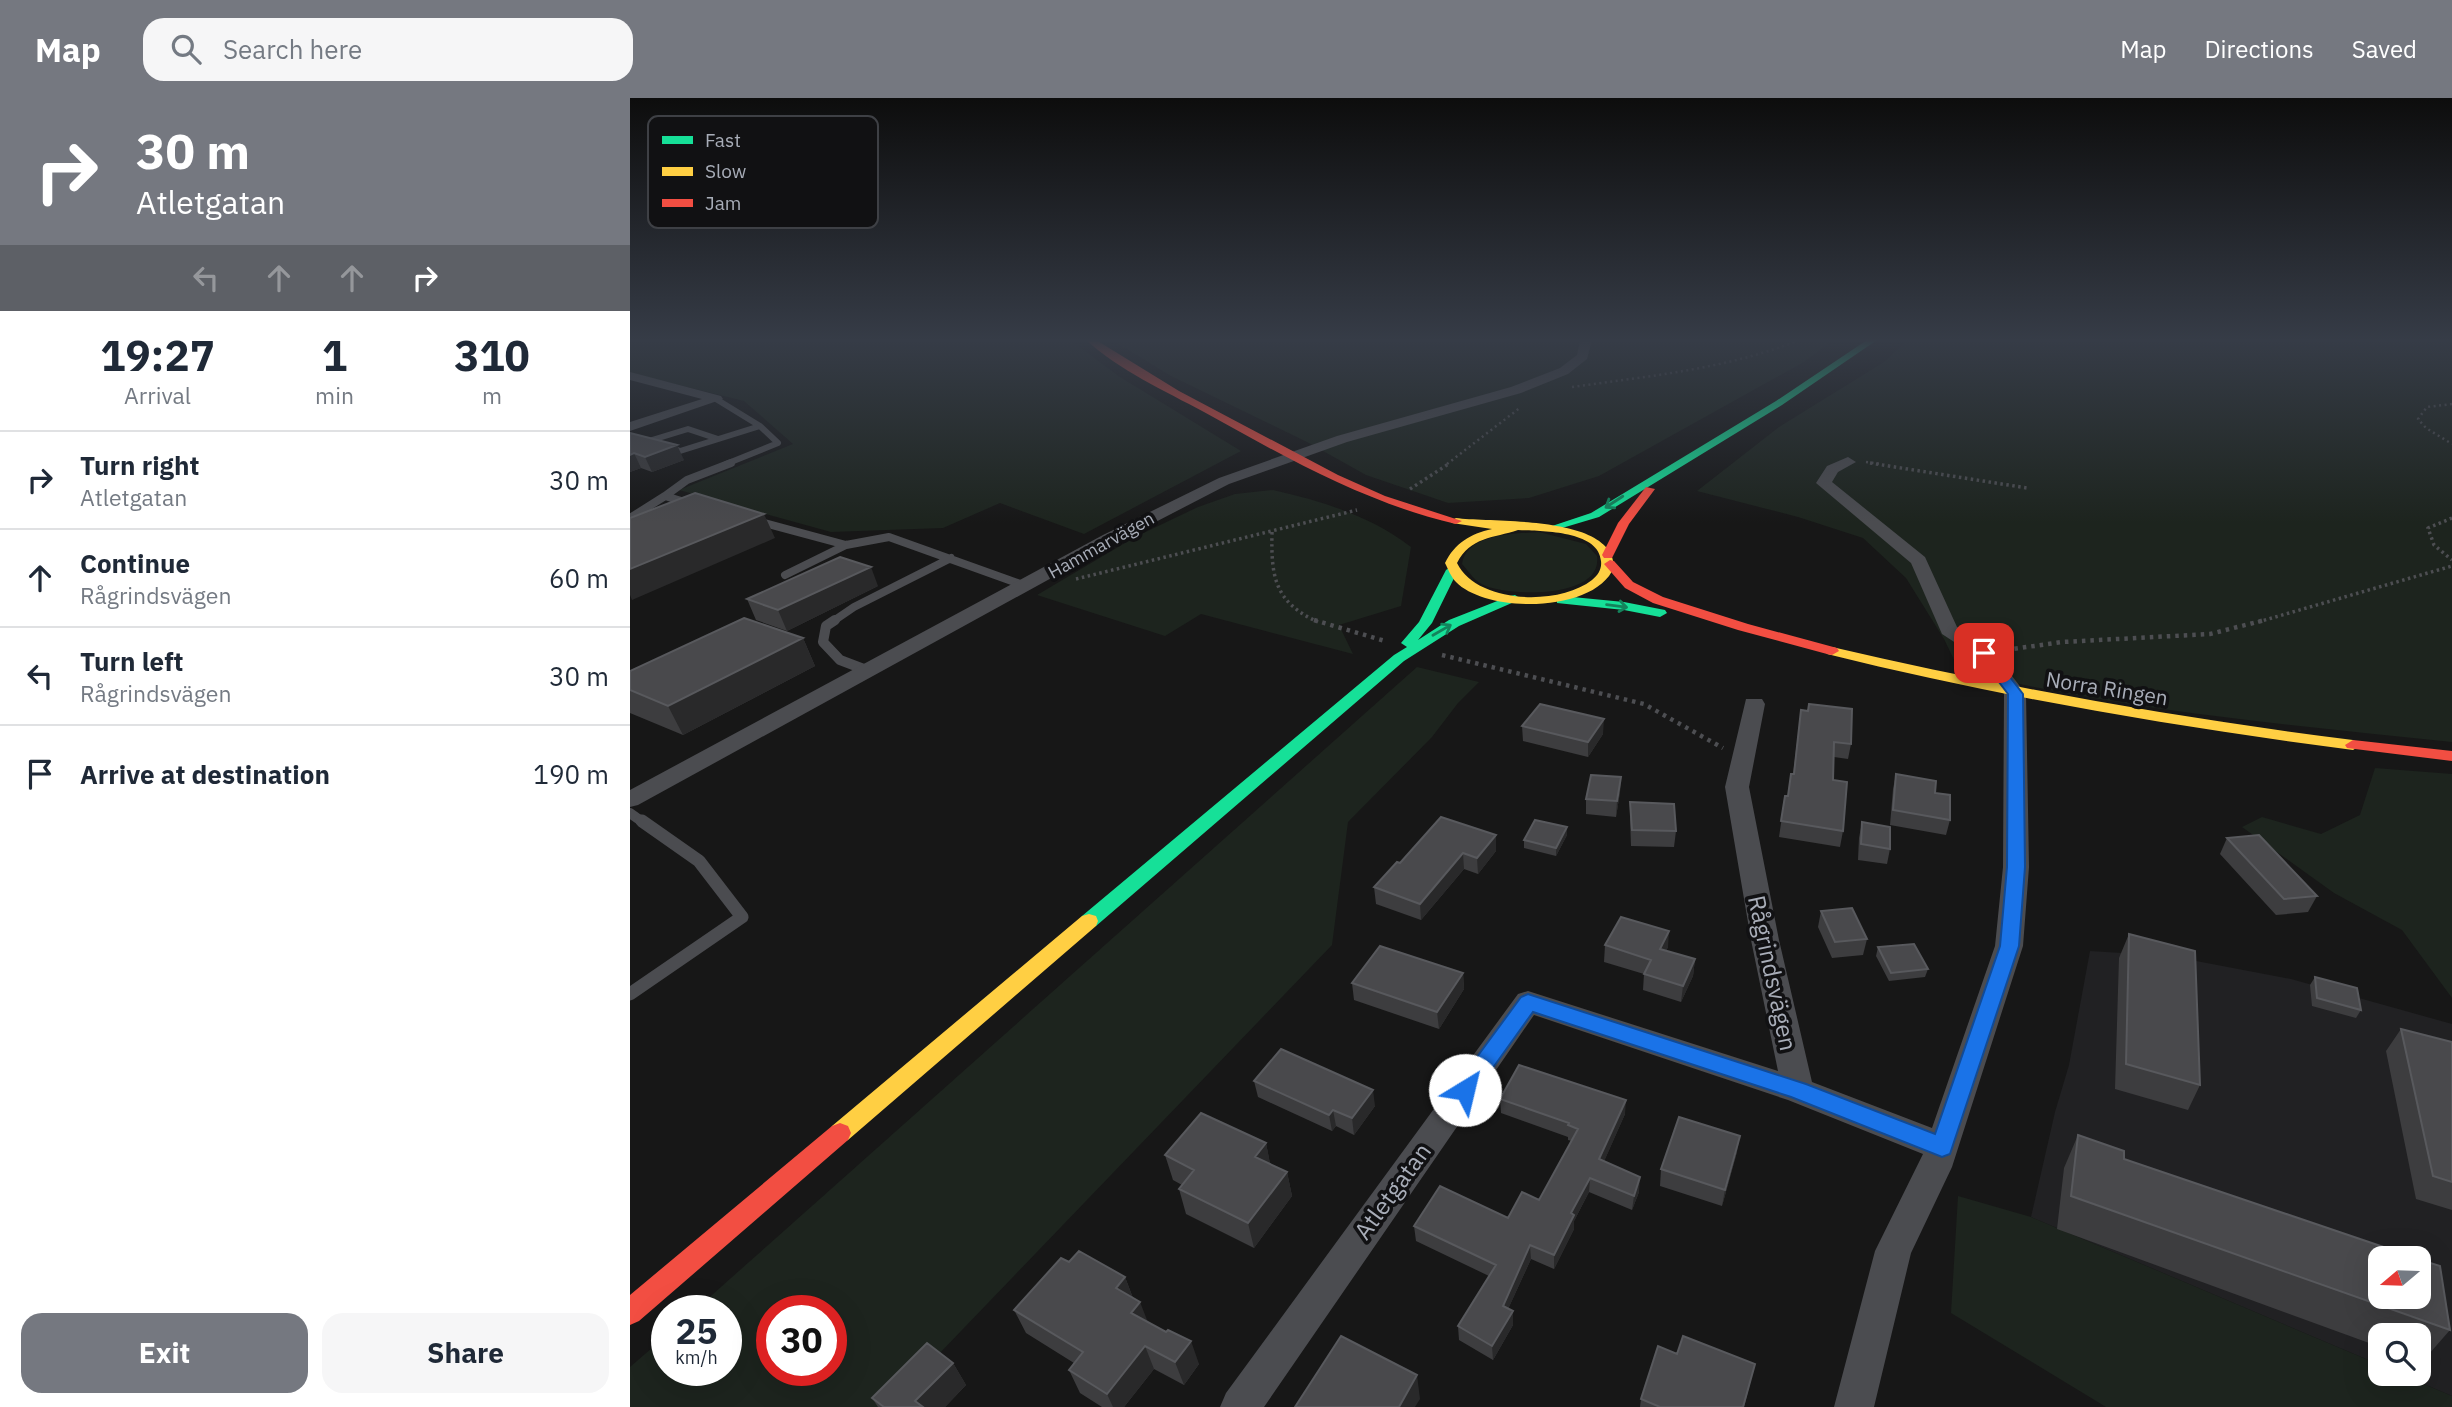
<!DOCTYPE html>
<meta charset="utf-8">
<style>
:root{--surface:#fff;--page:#f6f6f7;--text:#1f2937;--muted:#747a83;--line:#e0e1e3;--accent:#757880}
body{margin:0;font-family:"IBM Plex Sans",sans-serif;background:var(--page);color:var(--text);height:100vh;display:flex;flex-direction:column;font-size:26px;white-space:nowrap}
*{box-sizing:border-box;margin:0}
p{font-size:23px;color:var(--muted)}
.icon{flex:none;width:38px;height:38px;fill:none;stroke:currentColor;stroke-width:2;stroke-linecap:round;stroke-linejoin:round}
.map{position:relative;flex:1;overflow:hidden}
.sheet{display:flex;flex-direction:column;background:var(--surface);width:630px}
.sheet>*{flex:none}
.top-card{background:#757880;color:#fff;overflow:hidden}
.needle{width:46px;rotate:251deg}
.fabs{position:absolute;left:1738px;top:1148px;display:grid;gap:14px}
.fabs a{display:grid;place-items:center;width:63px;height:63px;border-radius:14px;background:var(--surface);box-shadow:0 7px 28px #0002;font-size:35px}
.speed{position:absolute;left:21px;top:1197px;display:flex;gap:14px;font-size:35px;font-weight:700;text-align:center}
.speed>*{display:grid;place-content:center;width:91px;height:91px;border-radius:50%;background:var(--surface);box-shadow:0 7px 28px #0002;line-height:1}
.speed small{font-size:18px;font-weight:400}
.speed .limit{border:10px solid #d22;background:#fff;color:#111}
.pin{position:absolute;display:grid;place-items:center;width:60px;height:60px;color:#fff;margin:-30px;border-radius:14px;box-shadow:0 4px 10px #0006}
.me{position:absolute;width:77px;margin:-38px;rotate:36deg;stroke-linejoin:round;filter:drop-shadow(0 0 5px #0008)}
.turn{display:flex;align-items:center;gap:24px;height:147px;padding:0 21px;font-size:32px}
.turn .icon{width:91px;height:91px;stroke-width:2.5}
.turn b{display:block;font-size:49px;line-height:60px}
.lanes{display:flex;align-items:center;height:66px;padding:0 21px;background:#0003;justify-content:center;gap:35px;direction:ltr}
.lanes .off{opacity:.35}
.eta{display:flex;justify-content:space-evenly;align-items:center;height:119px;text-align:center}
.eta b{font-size:42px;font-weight:700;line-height:49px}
.action{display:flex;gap:14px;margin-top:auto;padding:14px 21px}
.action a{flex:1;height:80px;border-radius:21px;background:var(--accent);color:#fff;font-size:28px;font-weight:700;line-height:80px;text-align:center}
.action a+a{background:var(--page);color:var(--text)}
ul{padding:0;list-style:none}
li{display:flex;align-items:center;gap:21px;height:98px;padding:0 21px;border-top:2px solid var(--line)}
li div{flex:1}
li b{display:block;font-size:26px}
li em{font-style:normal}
header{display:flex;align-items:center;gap:42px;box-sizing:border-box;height:98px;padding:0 35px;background:var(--accent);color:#fff}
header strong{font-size:33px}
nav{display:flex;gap:38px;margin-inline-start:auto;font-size:24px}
.search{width:490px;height:63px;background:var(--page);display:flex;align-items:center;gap:18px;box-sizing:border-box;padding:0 24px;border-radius:21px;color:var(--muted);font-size:26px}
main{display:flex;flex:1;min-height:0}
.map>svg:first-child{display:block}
</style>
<header>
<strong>Map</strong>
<div class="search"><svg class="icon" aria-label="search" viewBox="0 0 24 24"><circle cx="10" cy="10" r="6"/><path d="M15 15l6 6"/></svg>Search here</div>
<nav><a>Map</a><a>Directions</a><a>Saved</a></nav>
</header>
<main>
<section class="sheet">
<div class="top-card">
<div class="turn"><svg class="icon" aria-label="right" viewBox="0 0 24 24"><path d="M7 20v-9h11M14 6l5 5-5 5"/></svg><div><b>30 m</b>Atletgatan</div></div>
<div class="lanes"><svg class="icon off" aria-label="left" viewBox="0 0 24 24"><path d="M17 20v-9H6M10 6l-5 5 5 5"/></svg><svg class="icon off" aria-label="ahead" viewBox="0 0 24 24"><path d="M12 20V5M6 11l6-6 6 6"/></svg><svg class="icon off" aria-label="ahead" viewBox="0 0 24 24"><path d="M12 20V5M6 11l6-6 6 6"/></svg><svg class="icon" aria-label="right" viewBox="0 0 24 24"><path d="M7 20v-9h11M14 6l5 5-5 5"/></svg></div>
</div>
<div class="eta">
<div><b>19:27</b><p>Arrival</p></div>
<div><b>1</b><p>min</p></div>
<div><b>310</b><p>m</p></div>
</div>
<ul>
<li><svg class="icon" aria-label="right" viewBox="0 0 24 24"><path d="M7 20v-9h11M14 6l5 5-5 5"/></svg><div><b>Turn right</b><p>Atletgatan</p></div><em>30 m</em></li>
<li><svg class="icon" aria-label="ahead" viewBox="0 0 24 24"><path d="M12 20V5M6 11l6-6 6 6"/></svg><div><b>Continue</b><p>Rågrindsvägen</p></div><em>60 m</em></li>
<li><svg class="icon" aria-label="left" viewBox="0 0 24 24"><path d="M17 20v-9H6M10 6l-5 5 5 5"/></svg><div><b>Turn left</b><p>Rågrindsvägen</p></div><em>30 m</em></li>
<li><svg class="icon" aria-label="arrive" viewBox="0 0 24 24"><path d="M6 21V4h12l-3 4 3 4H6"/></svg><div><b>Arrive at destination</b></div><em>190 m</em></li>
</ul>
<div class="action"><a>Exit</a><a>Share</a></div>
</section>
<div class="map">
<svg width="1822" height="1309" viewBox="0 0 1822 1309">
<rect width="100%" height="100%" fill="#171717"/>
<path fill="#212123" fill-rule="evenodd" d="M1460,853L1540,858L1661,881L1822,926V1298L1770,1276H1788V1237H1750V1267L1401,1119L1425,1014L1439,967ZM1750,1160H1788V1199H1750Z"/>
<path fill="#1d241e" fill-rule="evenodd" d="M0,242H440L490,279L611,353L454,436L370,405L313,430L201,434L49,392L163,346L114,303L0,275Z
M482,242H1203L1174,264L969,378L899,400L818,405L736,377L677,344L541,278Z
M1278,242H1811L1822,246V644C1659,627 1488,612 1329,572L1314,541L1276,480L1233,440L1168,419L1067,393L1149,329L1254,264Z
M643,392C692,403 741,418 781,449L771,508L709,527L723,556L571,516L535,538L407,497L505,439L568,409L605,396Z
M909,434L956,446L967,458C973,501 881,498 856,488C845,484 840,475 832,466C837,435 885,436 909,434Z
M787,569L849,584L828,605L802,639L718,724L702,847L258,1309H0V1269L37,1237V1272H96V1213H64ZM142,1213H201V1272H142Z
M1745,670L1822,676V900L1772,832L1704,795L1612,729L1632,719L1691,736L1730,717Z
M1328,1098L1401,1119L1750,1267V1276H1770L1822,1298V1309H1476L1321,1215Z"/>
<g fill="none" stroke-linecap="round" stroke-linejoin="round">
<path stroke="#4d4e52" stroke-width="2.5" stroke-dasharray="2 3.5" stroke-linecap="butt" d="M942,289C1020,278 1096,271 1170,242
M1822,306L1797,309L1788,321L1796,330L1822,346
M1236,364L1251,366
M817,366L891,309"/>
<path stroke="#4d4e52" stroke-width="3.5" stroke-dasharray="2.5 3.5" stroke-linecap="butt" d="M1240,365L1397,390
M780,391L820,365
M1822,420L1798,430L1804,447L1822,462
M642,434C641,478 644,504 688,524
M446,481L727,412
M1628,524L1822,468"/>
<path stroke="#4d4e52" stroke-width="4.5" stroke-dasharray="3.5 5" stroke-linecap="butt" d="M684,522L755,543
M1376,552L1432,544L1580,536L1635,522
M812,557L1014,606L1093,650"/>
<path stroke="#4b4c50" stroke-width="6" d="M86,301L130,328L148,345L96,366
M88,341L58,331L22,342L50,353L130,328"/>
<path stroke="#4b4c50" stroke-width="8" d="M61,406L35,398L57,382L101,365
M0,420L35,398
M127,423L216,447L259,439L396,488
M155,477L216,447
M202,524L224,509L321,460"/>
<path stroke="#4b4c50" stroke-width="10" d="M205,522L196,528L193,544L210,562L239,573
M0,715L14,725"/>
<path stroke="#4b4c50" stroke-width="13" d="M0,896L112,819L69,763L12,723"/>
<path fill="#4b4c50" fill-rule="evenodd" d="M950,242H962L957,261L938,276L891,295L717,344L599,386L485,445L8,707L0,709V692L473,437L589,380L707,338L881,289L930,270L947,257Z
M0,274L91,298L93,301L0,333V324L72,301L0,282Z
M1218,359L1226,364L1208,374L1202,384L1295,459L1327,529L1361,551L1396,596L1399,769L1393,848L1322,1069L1281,1155L1244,1309H1204L1245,1153L1293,1056L1158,1002L904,917L634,1309H590L596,1295L888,896L898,893L1148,973L1121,842L1095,689L1116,601H1132L1135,606L1119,689L1149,842L1182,984L1302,1030L1365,848L1373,769L1374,596L1347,559L1312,536L1281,465L1186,385L1197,368Z"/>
<path fill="#16e098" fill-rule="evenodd" d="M1237,242H1247L1152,307L969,419L922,433L916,430L961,415L1146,303Z
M822,468L828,472L802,525L788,542L819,522L880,498L885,497L891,501L829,528L774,563L466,828H452L450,823L452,818L764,557L777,549L771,545L789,524L816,472Z
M932,498L994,504L1035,512L1037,515L1030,519L994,512L927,505V499Z"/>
<path fill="#ffcf43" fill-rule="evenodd" d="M826,420C863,425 983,416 984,469C966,515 857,516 826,484C821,479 818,471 815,465C825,445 840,436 862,431L822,425L820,423ZM888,432C910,433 969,432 971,463C972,471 968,477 962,482C929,508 847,506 827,465C840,439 864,440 888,432Z
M1202,549C1374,589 1547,620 1723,642L1731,647L1723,652C1546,629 1370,599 1197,556L1195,553Z
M459,816L466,818L468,823L466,828L218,1042L210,1045L202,1042L199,1035L202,1028L452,818Z"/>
<path fill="#f24e42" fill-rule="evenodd" d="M456,242H466L549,293L708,377L755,398L832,423L826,426C735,405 655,359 574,314C535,293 489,272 456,242Z
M1016,389L1025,391L999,426L982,460H974L972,457L988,425Z
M980,462L984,463L1003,484L1033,499L1118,526L1207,550L1209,553L1202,557L1197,556L1108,532L1023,505L995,490L974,466Z
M1723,642L1822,653V663L1717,650L1715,647Z
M210,1025L218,1028L221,1035L218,1042L9,1223L0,1227V1197L202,1028Z"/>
</g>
<path fill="#3d3d3f" d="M0,335L54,362L22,374L11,370L0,374Z
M248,488L157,533L126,522L117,501Z
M173,540L185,568L53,637L0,615V573Z
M1171,612L1221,646L1218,661L1204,659L1203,682L1213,733L1210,749L1149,739L1155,698H1158L1163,676Z
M892,628L973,636L958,659L893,643Z
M1266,676L1305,695L1320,722L1316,737L1260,727L1263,691Z
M991,679L990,694L986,719L956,716V701Z
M1000,704L1046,733L1044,749L1001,748L1000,720Z
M1232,724L1260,751L1257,766L1228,762L1229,740Z
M866,737V753L848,776L834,771L791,822L746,806L744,789L770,765Z
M937,737L926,758L894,750V742Z
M1597,740L1687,798L1678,814L1646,817L1590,756Z
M1191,813L1237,841L1233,857L1202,860L1188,829Z
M1499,836L1570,987L1558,1012L1485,991L1489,860Z
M975,847L1038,849L1036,853L1065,861L1063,878L1051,904L1013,892L1014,876L974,864Z
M1248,849L1298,871L1295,879L1259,883L1246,858Z
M833,875L834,891L809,931L724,902L722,885Z
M1685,879L1731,912L1726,920L1682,908L1680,887Z
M1771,931L1822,944V1112L1786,1101L1756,953Z
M624,983L745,1008L724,1037L706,1028L702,1033L628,999Z
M870,1001L995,1016L974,1063L1009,1094L1002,1112L959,1094L944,1123V1131L924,1171L901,1161L878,1211L883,1213V1227L863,1262L829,1242L828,1228L859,1178L786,1143L784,1128L878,1120L909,1102L942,1043L938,1042V1039L871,1015Z
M1448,1037L1494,1061L1820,1232L1792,1264L1788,1263V1237H1750V1249L1427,1131L1434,1070Z
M636,1045L640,1066L657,1074L662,1098L624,1150L556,1116L549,1091L552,1087L543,1082L535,1057Z
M1107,1054L1092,1108L1030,1088L1031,1071Z
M439,1164L495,1179L503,1200L517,1224L569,1266L554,1287L524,1271L494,1309H472L450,1295L439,1272L444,1265L396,1235L384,1212Z
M1047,1256L1121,1282L1114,1309H1010L1011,1301Z
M323,1265L336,1287L315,1309H248L242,1300Z"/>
<path fill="#29292a" d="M47,347L54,362L22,374L15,359Z
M4,355L11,370L0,374V357Z
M134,416L145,440L2,502L0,497V471Z
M241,469L248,488L157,533L148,512Z
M173,540L185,568L53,637L38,608Z
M974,621L973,636L958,659V644Z
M991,679L990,694L986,719L987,703Z
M937,729V737L926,758V750Z
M866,737V753L848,776L847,760Z
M833,755L834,771L791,822L790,806Z
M1039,833L1038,849L1029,867L1030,851Z
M1065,861L1063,878L1051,904L1053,888Z
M833,875L834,891L809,931L807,914Z
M743,992L745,1008L724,1037L722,1020Z
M996,1002L995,1016L969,1075V1061Z
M703,1012L706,1028L702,1033L699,1017Z
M1110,1038L1107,1054L1092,1108L1095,1092Z
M636,1045L641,1070L625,1059Z
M657,1074L662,1098L624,1150L618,1125Z
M1010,1079L1009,1094L1002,1112L1004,1098Z
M960,1080L959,1094L944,1123V1131L924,1171V1157L941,1115Z
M900,1147L901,1161L873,1222V1208Z
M495,1179L504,1203L486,1190Z
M510,1204L519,1227L501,1215Z
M883,1213V1227L863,1262L862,1248Z
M561,1243L569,1266L554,1287L545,1264Z
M515,1248L524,1271L494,1309H483L477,1296Z
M323,1265L336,1287L315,1309H289L285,1303Z
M787,1277L790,1301L785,1309H769Z"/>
<path fill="#49494c" stroke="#58595d" stroke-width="2" d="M0,335L47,347L15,359L4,355L0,357Z
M65,395L134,416L0,471V420Z
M210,459L241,469L148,512L117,501Z
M114,520L173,540L38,608L0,592V573Z
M910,606L974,621L958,644L892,628Z
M1179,606L1222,611L1221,646L1204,644L1203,682L1217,684L1213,733L1151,723L1155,698H1158L1161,676H1164L1171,612L1178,613Z
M1266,676L1306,683L1305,695L1320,697V722L1263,712Z
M961,677L991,679L987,703L956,701Z
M1000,704L1044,706L1046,733L1002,732Z
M811,719L866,737L847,760L833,755L790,806L744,789L767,764L770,765Z
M905,722L937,729L926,750L894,742Z
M1232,724L1260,729V751L1231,746Z
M1629,737L1687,798L1654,801L1597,740Z
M1222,810L1237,841L1205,844L1191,813Z
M991,819L1039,833L1030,851L1065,861L1053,888L1014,876L1021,862L975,847Z
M1499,836L1565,853L1570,987L1496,966Z
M1284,846L1298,871L1261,875L1248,849Z
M750,848L833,875L807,914L722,885Z
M1685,879L1727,890L1731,912L1687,900Z
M1771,931L1822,944V1084L1803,1078Z
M651,951L743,992L722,1020L703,1012L699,1017L624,983Z
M889,967L996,1002L969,1061L1010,1079L1004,1098L960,1080L941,1115L944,1117L924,1157L900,1147L873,1208L883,1213L862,1248L828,1228L866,1167L784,1128L810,1088L878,1120L892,1094L909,1102L948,1031L938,1027L939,1025L870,1001Z
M571,1015L636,1045L625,1059L657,1074L618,1125L549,1091L564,1072L535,1057Z
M1049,1019L1110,1038L1095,1092L1031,1071Z
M1448,1037L1494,1053V1061L1786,1160H1750V1199H1788V1161L1810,1168L1820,1232L1441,1098Z
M449,1153L495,1179L486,1190L510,1204L501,1215L536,1234L538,1232L561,1243L545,1264L515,1248L477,1296L439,1272L453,1254L384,1212L431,1160L439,1164Z
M711,1238L787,1277L769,1309H665Z
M1053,1238L1125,1266L1113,1309H1030L1011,1301L1028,1248L1047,1256Z
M297,1245L323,1265L285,1303L293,1309H254L242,1300Z"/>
<defs><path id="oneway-shaft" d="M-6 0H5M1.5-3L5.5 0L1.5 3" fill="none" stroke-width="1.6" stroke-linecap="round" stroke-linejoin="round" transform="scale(1.75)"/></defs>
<g stroke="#14835c">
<use href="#oneway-shaft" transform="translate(984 404) rotate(147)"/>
<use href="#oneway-shaft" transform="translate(987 508) rotate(7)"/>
<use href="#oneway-shaft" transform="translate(812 532) rotate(-30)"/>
</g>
<linearGradient id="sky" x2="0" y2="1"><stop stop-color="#0d0d0d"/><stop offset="0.57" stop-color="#363c47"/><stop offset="1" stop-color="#363c47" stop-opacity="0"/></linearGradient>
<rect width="1822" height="425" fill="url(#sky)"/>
<path fill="#1a73e8" stroke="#114b97" stroke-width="2" d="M1354,551L1359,552L1393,596L1395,769L1389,848L1320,1056L1312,1059L1161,999L903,914L842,999L835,1002L827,999L823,992L827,986L891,899L898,896L1176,986L1305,1036L1370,848L1377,769L1378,596L1347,555Z"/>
<g text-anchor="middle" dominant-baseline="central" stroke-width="7" stroke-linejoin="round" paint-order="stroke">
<g font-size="18" fill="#a8adb8" stroke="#111113">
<text transform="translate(471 447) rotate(-29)">Hammarvägen</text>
</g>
<g font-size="21" fill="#a8adb8" stroke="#111113">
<text transform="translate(1477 590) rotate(9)">Norra Ringen</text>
</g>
<g font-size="24" fill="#a8adb8" stroke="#111113">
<text transform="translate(1143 875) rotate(78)">Rågrindsvägen</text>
<text transform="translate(762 1093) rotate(-54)">Atletgatan</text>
</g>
</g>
<rect x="18" y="18" width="230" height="112" rx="10" fill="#111113" stroke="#3e4045" stroke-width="2"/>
<rect x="32" y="38" width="31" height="8" fill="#16e098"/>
<rect x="32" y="69" width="31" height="9" fill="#ffcf43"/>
<rect x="32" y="101" width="31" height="8" fill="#f24e42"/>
<g font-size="19" fill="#a8adb8">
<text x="75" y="49">Fast</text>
<text x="75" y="80">Slow</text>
<text x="75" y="112">Jam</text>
</g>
</svg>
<div class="fabs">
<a><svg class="needle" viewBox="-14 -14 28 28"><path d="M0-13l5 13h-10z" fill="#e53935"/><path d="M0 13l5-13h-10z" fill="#747a83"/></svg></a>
<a><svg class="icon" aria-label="search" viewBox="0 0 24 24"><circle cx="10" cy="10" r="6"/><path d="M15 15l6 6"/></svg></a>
</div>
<div class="speed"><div>25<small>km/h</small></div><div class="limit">30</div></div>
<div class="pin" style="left:1354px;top:555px;background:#d93025"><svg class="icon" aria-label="arrive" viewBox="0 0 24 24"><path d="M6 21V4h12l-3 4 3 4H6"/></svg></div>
<svg class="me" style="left:835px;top:992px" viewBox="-20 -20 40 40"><circle r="19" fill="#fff"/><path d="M0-13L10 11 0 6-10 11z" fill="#1a73e8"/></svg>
</div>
</main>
